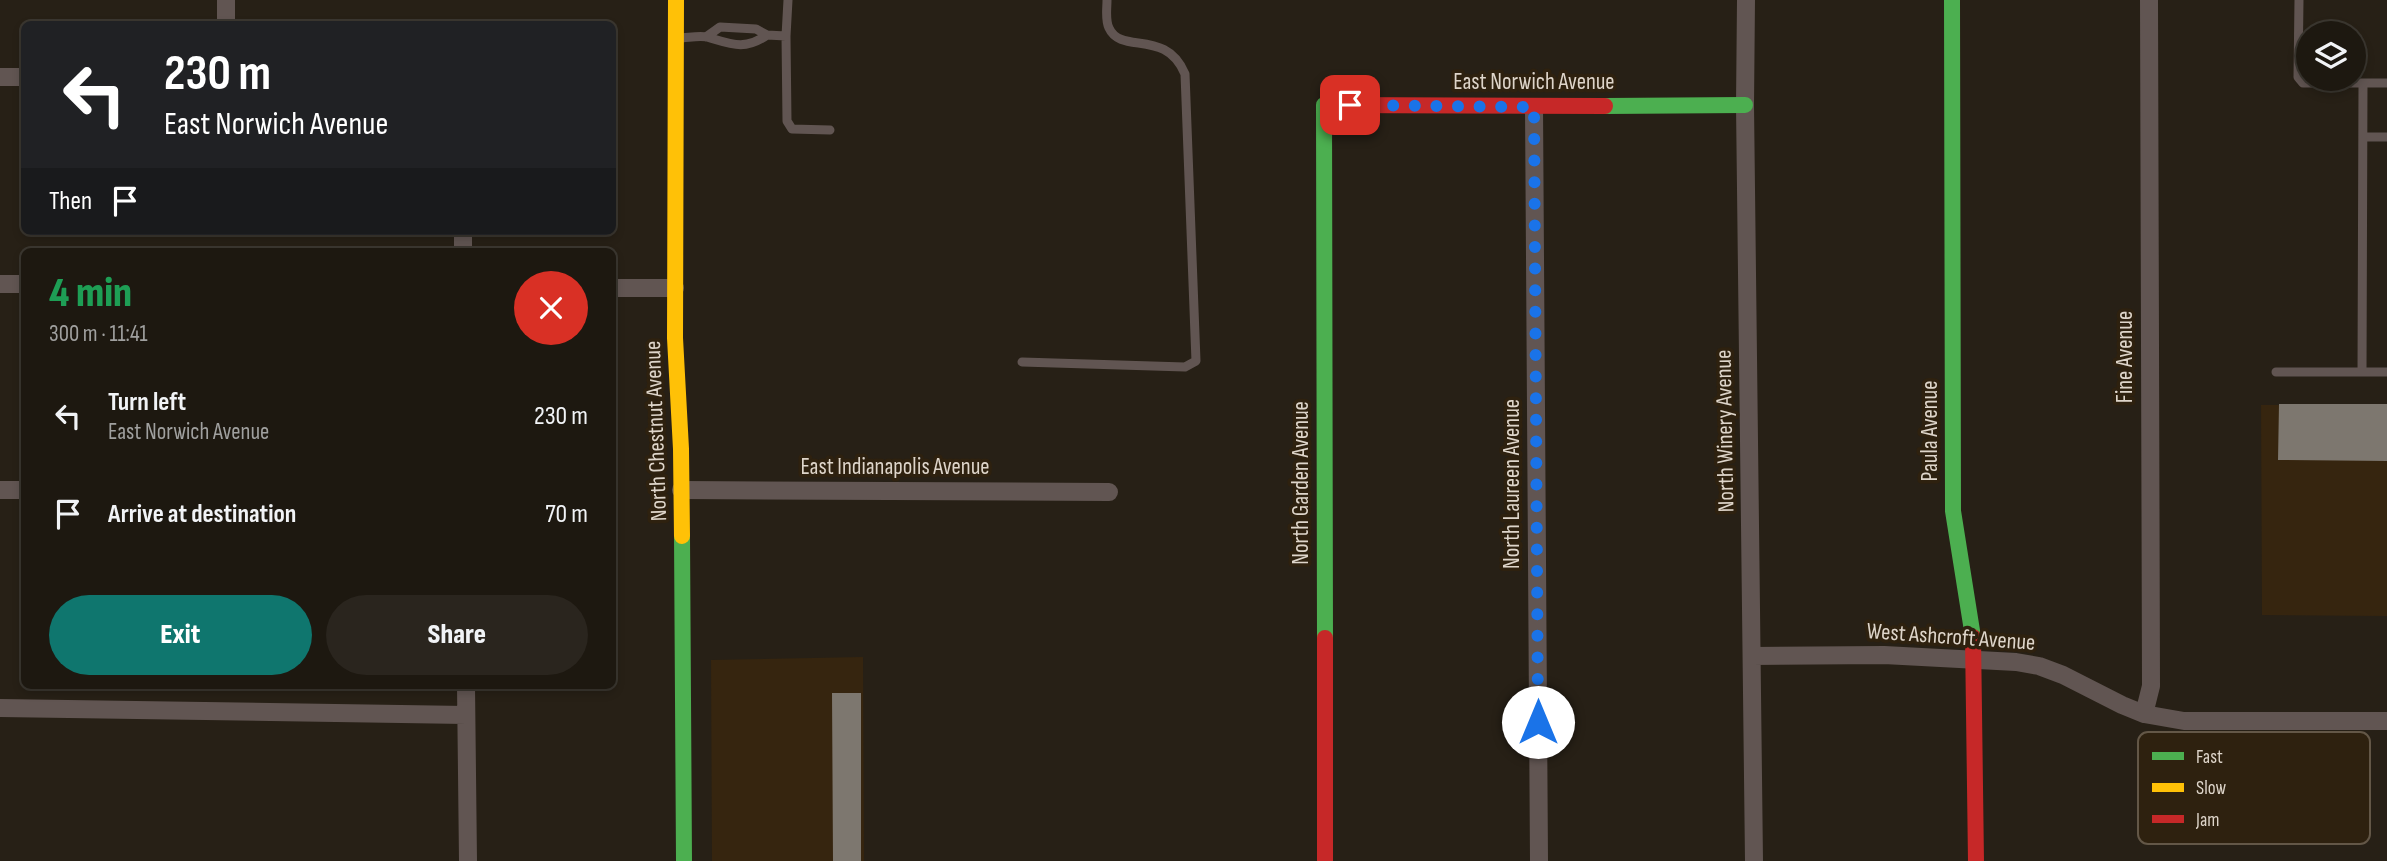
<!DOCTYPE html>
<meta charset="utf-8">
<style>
:root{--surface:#1d1810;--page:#2a251e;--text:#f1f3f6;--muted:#a0a09f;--line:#3b3730;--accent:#0f766e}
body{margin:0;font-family:"Sofia Sans Condensed",sans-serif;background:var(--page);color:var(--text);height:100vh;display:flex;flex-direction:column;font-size:26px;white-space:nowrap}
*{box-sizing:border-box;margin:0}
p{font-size:23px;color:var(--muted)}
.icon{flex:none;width:38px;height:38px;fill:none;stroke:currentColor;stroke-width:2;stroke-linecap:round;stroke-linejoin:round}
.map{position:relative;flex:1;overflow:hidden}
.details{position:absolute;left:21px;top:248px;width:595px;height:441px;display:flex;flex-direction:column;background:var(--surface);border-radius:10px;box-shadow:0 4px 10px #0003,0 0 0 2px var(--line)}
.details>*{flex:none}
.banner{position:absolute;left:21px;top:21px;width:595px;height:214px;border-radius:10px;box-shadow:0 4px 10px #0003,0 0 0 2px var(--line);background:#202124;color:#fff;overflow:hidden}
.tools{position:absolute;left:2296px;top:21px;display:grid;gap:14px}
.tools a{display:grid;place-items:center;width:70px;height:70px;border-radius:50%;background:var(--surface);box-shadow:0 4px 10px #0003,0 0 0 2px var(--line);font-size:35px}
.pin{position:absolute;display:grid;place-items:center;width:60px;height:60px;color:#fff;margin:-30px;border-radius:14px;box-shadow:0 4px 10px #0006}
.me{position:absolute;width:77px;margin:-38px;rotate:0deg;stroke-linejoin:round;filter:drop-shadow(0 0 5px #0008)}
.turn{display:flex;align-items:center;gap:24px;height:147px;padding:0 28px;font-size:32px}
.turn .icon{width:91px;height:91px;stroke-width:2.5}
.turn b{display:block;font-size:49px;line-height:60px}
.then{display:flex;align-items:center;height:66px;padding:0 28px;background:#0003;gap:14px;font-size:26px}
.round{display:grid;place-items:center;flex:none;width:74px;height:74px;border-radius:37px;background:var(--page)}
.overview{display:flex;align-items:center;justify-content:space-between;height:119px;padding:0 28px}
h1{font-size:42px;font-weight:800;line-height:52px;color:#1e9e55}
.primary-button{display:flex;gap:14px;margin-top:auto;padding:14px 28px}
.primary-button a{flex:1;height:80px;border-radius:42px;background:var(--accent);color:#fff;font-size:28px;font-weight:800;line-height:80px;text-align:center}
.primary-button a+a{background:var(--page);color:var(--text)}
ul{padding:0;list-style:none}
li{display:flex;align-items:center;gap:21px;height:98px;padding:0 28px}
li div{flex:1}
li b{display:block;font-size:26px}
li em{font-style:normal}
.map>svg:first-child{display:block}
</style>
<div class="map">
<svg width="2387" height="861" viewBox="0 0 2387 861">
<rect width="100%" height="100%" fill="#272016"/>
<path fill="#36250f" d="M2261,405H2387V616L2262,615Z
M863,657L864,861H712L711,660Z"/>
<path fill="#7d776f" d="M2279,404H2387V461L2278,460Z
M832,693H861V861H833Z"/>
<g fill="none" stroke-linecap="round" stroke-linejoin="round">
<path stroke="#615552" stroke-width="9" d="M2299,0L2298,77L2303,83H2387
M786,36L787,121L792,129L830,130
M706,37L720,27L756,29L767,35L786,36L788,0
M678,38C687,38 699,35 707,37C731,44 745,51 767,35
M2363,83L2362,372H2387
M2363,137H2387
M1022,362L1185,367L1196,361L1185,74C1166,28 1121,55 1109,28C1105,20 1107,9 1107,0
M2276,372H2362"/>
<path stroke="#615552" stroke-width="18" d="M226,0V24
M1746,0L1745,105L1754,861
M0,77H24
M1534,107L1539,861
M463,231V252
M0,284H24
M612,288H675
M0,490H24
M681,490L1109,492
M1752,656L1884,655L2016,662L2039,666L2063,675L2122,705L2144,714L2184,721H2387
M466,686L468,861
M0,708L466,715
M2144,714L2151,686L2149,0"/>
<path stroke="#4caf50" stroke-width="16" d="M1952,0L1953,511L1973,637
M1605,106L1745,105
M682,536L684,861
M1325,638L1324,105H1331"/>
<path stroke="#ffc107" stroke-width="16" d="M676,0L675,338L681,449L682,536"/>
<path stroke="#c62828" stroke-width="16" d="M1331,105L1605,106
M1973,637L1976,861
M1325,638V861"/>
</g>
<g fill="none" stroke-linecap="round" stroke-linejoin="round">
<path stroke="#1a73e8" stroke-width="12" stroke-dasharray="0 21.6" d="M1350,105L1534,107L1538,722"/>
</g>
<g text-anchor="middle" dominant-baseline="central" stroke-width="7" stroke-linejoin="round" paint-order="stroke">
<g font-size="23" fill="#ded5ca" stroke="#2e210f">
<text x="1534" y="82">East Norwich Avenue</text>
<text transform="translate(2125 357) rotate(-90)">Fine Avenue</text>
<text transform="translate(656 431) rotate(-92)">North Chestnut Avenue</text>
<text transform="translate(1725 431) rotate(-91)">North Winery Avenue</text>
<text transform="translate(1930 431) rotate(-90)">Paula Avenue</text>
<text x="895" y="467">East Indianapolis Avenue</text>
<text transform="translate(1301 483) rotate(-90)">North Garden Avenue</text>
<text transform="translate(1512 484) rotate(-90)">North Laureen Avenue</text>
<text transform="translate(1951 637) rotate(4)">West Ashcroft Avenue</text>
</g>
</g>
<rect x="2138" y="732" width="232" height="112" rx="10" fill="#2e210f" stroke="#635747" stroke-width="2"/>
<rect x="2152" y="752" width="32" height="8" fill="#4caf50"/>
<rect x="2152" y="783" width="32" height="9" fill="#ffc107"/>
<rect x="2152" y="815" width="32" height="8" fill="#c62828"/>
<g font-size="19" fill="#ded5ca">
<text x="2196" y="763">Fast</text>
<text x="2196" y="794">Slow</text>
<text x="2196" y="826">Jam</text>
</g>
</svg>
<div class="tools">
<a><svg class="icon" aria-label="layers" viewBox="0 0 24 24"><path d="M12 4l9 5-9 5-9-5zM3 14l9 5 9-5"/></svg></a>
</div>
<div class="pin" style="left:1350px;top:105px;background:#d93025"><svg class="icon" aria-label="arrive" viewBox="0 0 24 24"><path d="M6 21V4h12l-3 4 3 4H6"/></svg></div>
<svg class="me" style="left:1538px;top:722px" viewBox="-20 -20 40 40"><circle r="19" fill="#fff"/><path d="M0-13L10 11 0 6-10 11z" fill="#1a73e8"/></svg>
<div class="banner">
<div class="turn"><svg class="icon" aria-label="left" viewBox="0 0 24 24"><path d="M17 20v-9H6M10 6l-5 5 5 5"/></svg><div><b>230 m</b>East Norwich Avenue</div></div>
<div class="then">Then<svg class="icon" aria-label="arrive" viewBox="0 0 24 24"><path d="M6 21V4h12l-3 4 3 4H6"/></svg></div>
</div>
<section class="details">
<div class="overview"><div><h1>4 min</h1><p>300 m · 11:41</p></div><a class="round" style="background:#d93025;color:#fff"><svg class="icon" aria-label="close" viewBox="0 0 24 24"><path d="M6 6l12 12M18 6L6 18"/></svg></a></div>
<ul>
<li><svg class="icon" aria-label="left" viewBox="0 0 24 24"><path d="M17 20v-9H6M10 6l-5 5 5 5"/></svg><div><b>Turn left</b><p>East Norwich Avenue</p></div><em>230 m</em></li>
<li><svg class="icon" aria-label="arrive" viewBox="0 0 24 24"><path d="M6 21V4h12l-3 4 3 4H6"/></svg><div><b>Arrive at destination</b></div><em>70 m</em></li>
</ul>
<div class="primary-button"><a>Exit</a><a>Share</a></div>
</section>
</div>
